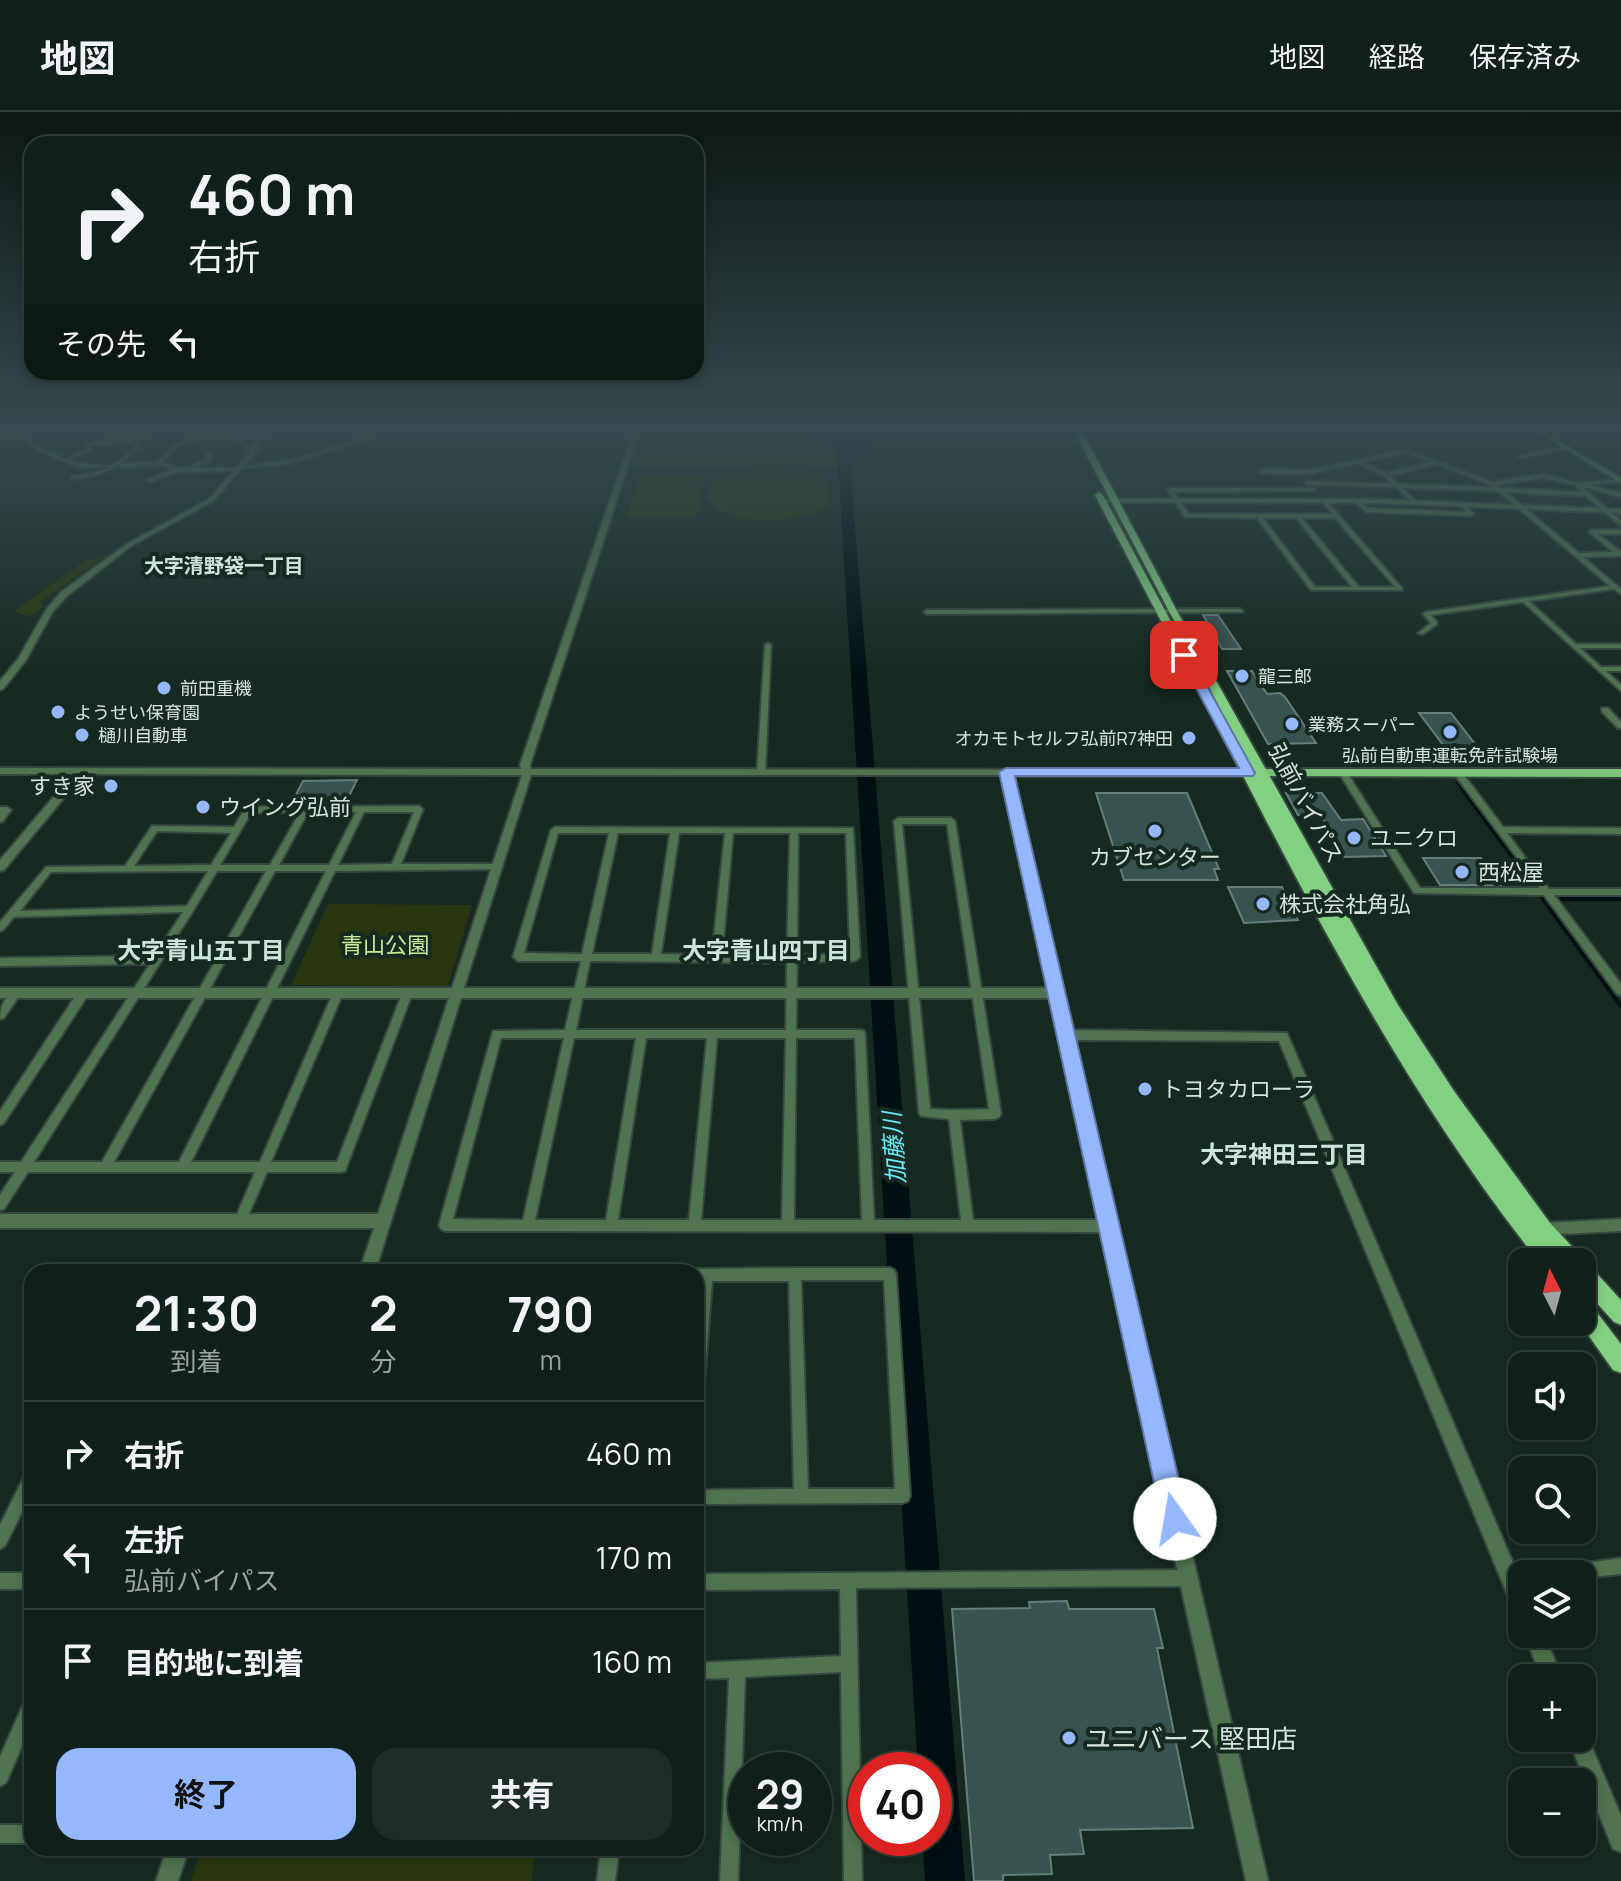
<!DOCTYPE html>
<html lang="ja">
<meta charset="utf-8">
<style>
:root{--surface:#11201a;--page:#1e2d27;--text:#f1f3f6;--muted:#9ca3a2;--line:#303e39;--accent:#95b7fd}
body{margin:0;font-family:Manrope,"Noto Sans JP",sans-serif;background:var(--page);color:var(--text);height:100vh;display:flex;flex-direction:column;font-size:30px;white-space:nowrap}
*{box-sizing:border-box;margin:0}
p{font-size:26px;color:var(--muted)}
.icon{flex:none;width:44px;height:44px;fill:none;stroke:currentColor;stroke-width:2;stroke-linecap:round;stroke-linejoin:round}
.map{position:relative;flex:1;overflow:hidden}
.sheet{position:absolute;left:24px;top:1152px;width:680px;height:592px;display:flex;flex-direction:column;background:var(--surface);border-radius:24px;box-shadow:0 4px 12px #0003,0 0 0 2px var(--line)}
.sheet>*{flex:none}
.hud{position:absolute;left:24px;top:24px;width:680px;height:244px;border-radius:24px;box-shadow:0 4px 12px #0003,0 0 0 2px var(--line);background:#11201a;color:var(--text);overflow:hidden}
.needle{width:52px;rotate:354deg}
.controls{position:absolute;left:1508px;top:1136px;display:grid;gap:16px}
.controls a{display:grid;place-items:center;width:88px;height:88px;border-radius:16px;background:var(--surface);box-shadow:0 4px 12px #0003,0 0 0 2px var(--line);font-size:40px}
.speed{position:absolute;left:728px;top:1640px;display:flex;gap:16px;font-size:40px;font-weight:700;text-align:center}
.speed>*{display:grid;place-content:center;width:104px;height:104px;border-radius:50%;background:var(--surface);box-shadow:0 4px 12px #0003,0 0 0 2px var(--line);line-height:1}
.speed small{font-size:20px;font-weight:400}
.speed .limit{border:12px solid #d22;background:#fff;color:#111}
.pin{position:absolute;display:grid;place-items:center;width:68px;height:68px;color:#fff;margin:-34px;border-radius:16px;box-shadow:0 4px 12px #0006}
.me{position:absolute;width:88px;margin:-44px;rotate:347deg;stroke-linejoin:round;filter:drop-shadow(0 0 6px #0008)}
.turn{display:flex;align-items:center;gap:28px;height:168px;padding:0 32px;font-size:36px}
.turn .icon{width:104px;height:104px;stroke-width:2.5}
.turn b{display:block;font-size:56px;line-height:68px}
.then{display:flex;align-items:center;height:76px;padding:0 32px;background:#0003;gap:16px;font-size:30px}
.eta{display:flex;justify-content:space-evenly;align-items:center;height:136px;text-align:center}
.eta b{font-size:48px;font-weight:700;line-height:56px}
.button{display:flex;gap:16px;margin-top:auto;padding:16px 32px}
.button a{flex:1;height:92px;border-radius:24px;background:var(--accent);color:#111;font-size:32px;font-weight:700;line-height:92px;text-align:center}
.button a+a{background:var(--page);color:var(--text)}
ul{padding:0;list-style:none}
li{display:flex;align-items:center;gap:24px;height:104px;padding:0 32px;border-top:2px solid var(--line)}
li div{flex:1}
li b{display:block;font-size:30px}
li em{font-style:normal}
header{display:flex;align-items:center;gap:48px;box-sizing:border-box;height:112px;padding:0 40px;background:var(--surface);border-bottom:2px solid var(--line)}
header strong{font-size:38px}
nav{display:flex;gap:44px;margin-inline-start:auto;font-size:28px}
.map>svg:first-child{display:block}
</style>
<header>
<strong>地図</strong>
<nav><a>地図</a><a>経路</a><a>保存済み</a></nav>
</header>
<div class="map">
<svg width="1621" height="1769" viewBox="0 0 1621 1769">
<rect width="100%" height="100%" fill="#172a22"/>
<path fill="#2a3611" d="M642,317H798L827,330L836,344L837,355H630Z
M815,359L825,363V369L829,371L830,393C803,412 724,418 707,384C714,349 787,359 815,359Z
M640,363H705L697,405H627Z
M111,441L40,490L43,495L31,505L14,499L85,449Z
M328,792L472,793L448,874L291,873Z
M201,1736H536L531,1769H191Z"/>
<path fill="#000f12" d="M804,317H917L871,335L853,352H841L833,331Z"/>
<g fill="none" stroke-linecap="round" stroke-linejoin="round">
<path stroke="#000f12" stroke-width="3" d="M1457,670L1467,684"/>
<path stroke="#000f12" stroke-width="4" d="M1466,682L1534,774
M1542,786L1621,894
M1561,787H1621"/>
<path fill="#000f12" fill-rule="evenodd" d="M873,317H884L850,353L965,1769H925L922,1726H934V1658H918L838,352Z"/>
</g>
<path fill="#3b5350" stroke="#657e7a" stroke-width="2" d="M1203,503H1218L1241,537H1222Z
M1227,559H1252L1267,582L1280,581L1285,585L1316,631L1268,632Z
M1419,601H1451L1489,650H1456Z
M357,668L346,690L291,692L303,669Z
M1096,681H1187L1219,757H1214L1218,768H1124Z
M1286,681H1322L1341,708L1363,707L1386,744L1344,745L1322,705L1298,703Z
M1423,746H1481L1501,773H1440Z
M1228,775H1282L1298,808L1244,811Z
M1067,1489L1069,1497H1154L1163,1536H1157L1193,1716L1080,1718L1084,1742L1050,1743L1052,1762L1003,1763V1769H974L952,1497L1030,1496L1029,1490Z"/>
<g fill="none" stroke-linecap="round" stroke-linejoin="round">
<g stroke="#364740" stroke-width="4">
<path id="minor" d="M7,317H13L45,338L66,347L82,339L90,331L136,327L138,322L97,318L95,317L141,320L159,317L143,322L141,328L143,331L122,351H156L174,333L222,317H229L256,339L252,340L225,319L178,335L162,351H167L177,356H239L241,359L177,360L150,370L148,369V367L172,358L164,354L117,355L95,364L73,367L71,366V364L93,361L110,355H77L41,340L10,319L0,326V323ZM137,330H138C132,337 123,349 114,352C103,355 79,352 69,348L86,341L93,333Z
M370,324L374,325L288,352L243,356L240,354L288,349Z
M1566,334L1568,336L1521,346L1518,344Z
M1406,338L1493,370L1543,362L1579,371L1621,367V369L1619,370L1588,373L1621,381V385L1583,375L1621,409V414L1586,384L1506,380L1579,441L1613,440L1589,420L1592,418H1621V422H1598L1621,440V444L1583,445L1621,477V482L1614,477L1529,489L1576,532H1621V536H1580L1601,555H1621V559H1606L1621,573V579L1523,490L1431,503L1437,510V512L1423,522L1418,521L1431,511L1423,502L1426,500L1610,474L1498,379L1402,376L1416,389L1417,390L1414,392L1396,375L1308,373L1305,371L1308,369L1392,372L1384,364L1357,351L1310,362L1261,361L1258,359L1261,357L1310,358ZM1406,341L1431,350L1387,361L1362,350ZM1435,352L1491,373L1494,375L1399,372L1390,364ZM1543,366L1575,373L1582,380L1501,376L1497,373Z
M209,341L212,343L209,350L193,355V353L205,348L206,343Z
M1315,376L1316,377L1313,379L1174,380L1189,402H1333L1321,389L1326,388L1402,476V478H1311L1257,406L1185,405L1167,378L1170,376ZM1263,406H1296L1352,475H1315ZM1302,406H1335L1395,475H1359Z
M1357,387L1368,396L1467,400L1460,392L1463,390L1474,402L1471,404L1366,400L1355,390L1354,389Z
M1240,497L1243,499L1242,500L927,502L924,500L927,498Z
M768,531L771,533L765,661L761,663L757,661L765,533Z
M1602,596H1608L1621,610V616H1618L1602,600Z
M1340,659H1346L1420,776H1540L1455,663V659H1461L1503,715L1621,716V722L1507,721L1549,777H1621V783H1554L1621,872V883L1617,882L1544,783L1414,781L1339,661Z
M419,694L423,697L401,752H498L501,753L502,755L501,757L335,759L191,1050H260L333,881L334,878H342L343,881L271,1050H337L402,882L403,879H411L412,882L345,1059L341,1060H267L245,1111L241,1113L237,1111L235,1107L255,1060H28L4,1097L0,1098V1083L15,1060H0V1050H21L150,852L0,854V846L154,844L183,800L14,805L3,818L0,819V810L46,755L125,754L152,714L234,715L245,696L248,695ZM300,700L270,753H220L251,701ZM308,700H356L329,753H279ZM364,700H414L392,752L338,753ZM157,719L231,721L211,753L134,754ZM208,759L187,794L20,799L51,760ZM217,759H266L102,1050H34L193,799ZM275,759H326L179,1050H114Z
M0,695H7L11,698L3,709L0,710Z
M898,706H951L955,709L1001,1002L999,1005L995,1007L960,1008L973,1108H1109L1113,1110L1115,1114L1113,1118L1109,1120L445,1119L441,1117L439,1113L493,919L565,918L581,849H518L513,845L551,718L555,715L853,716L860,845L855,849L797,850L796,918H860L864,919L865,922L874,1108H961L949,1007L921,1004L919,1001L894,709ZM902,712H947L989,997L954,998L930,997ZM558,721H609L582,842L524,841ZM618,721H670L652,842H592ZM679,721H725L712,843L661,842ZM733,721H790L787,843H722ZM798,721H846L850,842L797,843ZM590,849L787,851L786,918H576ZM501,926H564L523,1108L453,1107ZM574,926H636L606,1108H535ZM646,926H707L689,1108H618ZM717,926H786L782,1108H701ZM796,926H855L862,1108H794Z
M84,876L88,877L89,880L88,883L4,1011L0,1013V999L80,877Z
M16,877L20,878L21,881L4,906L0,907C0,895 5,883 16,877Z
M1621,1107V1119L1543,1123L1539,1121L1537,1117L1539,1113L1543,1111Z
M795,1156H890L894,1158L896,1162L910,1384L908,1389L903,1391L696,1392V1378L794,1377L789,1169H712L703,1285L701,1290L696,1292V1206L699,1169H696V1160H691L696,1157ZM801,1168H884L895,1377H808Z
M32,1357V1380L5,1434L0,1437V1413L27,1359Z
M1621,1446V1462L1582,1466V1462H1522V1468L1508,1469L1503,1466L1500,1461L1503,1456L1508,1453L1594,1450Z
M1188,1458L1193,1461L1196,1466L1193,1471L1188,1474L856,1476L862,1769H844L841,1560L745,1565L738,1769H720L729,1566L696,1567V1551L841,1544L840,1477L696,1478V1462Z
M0,1461H32V1477H0Z
M32,1584V1611L6,1671L0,1674V1645L26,1586Z
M0,1713H32V1731H0Z
M601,1736H619L615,1769H597Z"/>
</g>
<g stroke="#364740" stroke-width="4">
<path id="tertiary" d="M260,317H266L255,342L213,389L131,434L67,484L53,499L26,548L3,577L0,578V569L18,547L46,498L61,480L127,432L209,387L250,340Z
M634,317H640L530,653L531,657L1256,658L1261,661L1256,664H1012L1071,918L1287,921L1522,1472V1503L1515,1501L1279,929L1073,928L1268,1769H1246L1051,886H461L375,1160H359L374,1116H0V1102H378L449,886H0V876H452L522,663L84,662L4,758L0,759V748L73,662H0V656L521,657L520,653ZM531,663H1002L1049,876H464Z
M1102,387H1373L1621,397V401L1373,391L1100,390L1099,389Z
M1524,1522H1544L1562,1566H1542Z
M1582,1618L1585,1619L1621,1704V1740L1613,1737L1568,1626H1582Z
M167,1736H189L178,1769H156Z"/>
</g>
<g stroke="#364740" stroke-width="4">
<path id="secondary" d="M1532,317H1539L1621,366V371Z"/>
</g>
<g stroke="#364740" stroke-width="4">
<path id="primary" d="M1263,657H1621V665L1259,664L1257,661Z"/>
</g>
<g stroke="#364740" stroke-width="4">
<path id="trunk" d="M1073,317H1081L1177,499L1398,893L1454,979L1550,1111L1580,1143L1583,1151L1589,1153L1621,1188V1213L1614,1210L1582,1175V1150H1539C1403,978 1308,791 1209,597L1219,594Z
M1099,380L1103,383L1183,532L1182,534L1173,532L1095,383Z
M1582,1187L1589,1190L1621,1232V1261L1613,1258L1579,1210H1582Z"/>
</g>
<use href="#minor" fill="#517351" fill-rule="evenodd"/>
<use href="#tertiary" fill="#517351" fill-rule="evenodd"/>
<use href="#secondary" fill="#699f69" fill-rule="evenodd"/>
<use href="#primary" fill="#7ac17a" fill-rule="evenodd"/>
<use href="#trunk" fill="#82d082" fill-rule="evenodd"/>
</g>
<linearGradient id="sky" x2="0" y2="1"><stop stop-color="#0d1713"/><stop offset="0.56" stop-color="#364a4f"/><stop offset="1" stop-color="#364a4f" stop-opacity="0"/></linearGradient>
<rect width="1621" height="564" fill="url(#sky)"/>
<path fill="#95b7fd" stroke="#6177a4" stroke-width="2" d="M1180,540L1190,543L1255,661L1253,664H1015L1188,1407L1185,1417L1175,1421L1165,1417L1162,1407L999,660L1006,656H1239L1178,543Z"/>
<g fill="#95b7fd" stroke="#172a22" stroke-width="3">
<circle cx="1242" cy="564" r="8"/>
<circle cx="164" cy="576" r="8"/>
<circle cx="58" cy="600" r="8"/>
<circle cx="1292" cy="612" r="8"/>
<circle cx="1450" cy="620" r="8"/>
<circle cx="82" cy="623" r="8"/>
<circle cx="1189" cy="626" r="8"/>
<circle cx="111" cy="674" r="8"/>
<circle cx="203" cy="695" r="8"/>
<circle cx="1155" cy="719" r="8"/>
<circle cx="1354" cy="726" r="8"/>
<circle cx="1462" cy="760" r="8"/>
<circle cx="1263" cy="792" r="8"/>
<circle cx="1145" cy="977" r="8"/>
<circle cx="1069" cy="1626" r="8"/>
</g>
<g text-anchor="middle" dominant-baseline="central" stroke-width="8" stroke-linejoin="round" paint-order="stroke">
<g font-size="18" fill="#d6e2dc" stroke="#172a22" text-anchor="start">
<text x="1258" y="564">龍三郎</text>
<text x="180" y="576">前田重機</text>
<text x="74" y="600">ようせい保育園</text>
<text x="1308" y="612">業務スーパー</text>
<text x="98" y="623">樋川自動車</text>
<text x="1173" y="626" text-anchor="end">オカモトセルフ弘前R7神田</text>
<text x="1450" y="643" text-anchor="middle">弘前自動車運転免許試験場</text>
</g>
<g font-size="20" font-weight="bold" fill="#cde4d9" stroke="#172a22">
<text x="224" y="453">大字清野袋一丁目</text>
</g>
<g font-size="22" fill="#d6e2dc" stroke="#172a22" text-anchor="start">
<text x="95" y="674" text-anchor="end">すき家</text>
<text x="219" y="695">ウイング弘前</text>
<text x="1370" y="726">ユニクロ</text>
<text x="1155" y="745" text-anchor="middle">カブセンター</text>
<text x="1478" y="760">西松屋</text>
<text x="1279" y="792">株式会社角弘</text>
<text x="1161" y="977">トヨタカローラ</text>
</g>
<g font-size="22" fill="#d6e2dc" stroke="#172a22">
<text transform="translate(1306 691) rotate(62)">弘前バイパス</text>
</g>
<g font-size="22" fill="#cbe994" stroke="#172a22">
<text x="385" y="833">青山公園</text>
</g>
<g font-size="24" font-weight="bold" fill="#cde4d9" stroke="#172a22">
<text x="201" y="837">大字青山五丁目</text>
<text x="766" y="837">大字青山四丁目</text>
<text x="1284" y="1041">大字神田三丁目</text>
</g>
<g font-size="24" font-style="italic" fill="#68e9f5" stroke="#172a22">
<text transform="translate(893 1036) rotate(-94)">加藤川</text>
</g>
<g font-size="26" fill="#d6e2dc" stroke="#172a22" text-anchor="start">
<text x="1085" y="1626">ユニバース 堅田店</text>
</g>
</g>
</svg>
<div class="controls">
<a><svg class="needle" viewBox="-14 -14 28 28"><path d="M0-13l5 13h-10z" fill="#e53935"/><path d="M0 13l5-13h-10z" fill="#9ca3a2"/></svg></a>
<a><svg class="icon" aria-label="sound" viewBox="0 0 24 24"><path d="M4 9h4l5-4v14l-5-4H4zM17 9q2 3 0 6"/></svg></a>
<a><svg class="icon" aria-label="search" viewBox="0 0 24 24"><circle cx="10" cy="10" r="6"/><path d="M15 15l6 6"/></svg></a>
<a><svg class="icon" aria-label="layers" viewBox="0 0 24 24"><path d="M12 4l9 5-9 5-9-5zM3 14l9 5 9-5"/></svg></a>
<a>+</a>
<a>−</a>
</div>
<div class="speed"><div>29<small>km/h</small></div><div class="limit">40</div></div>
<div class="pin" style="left:1184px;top:543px;background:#d93025"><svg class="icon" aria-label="arrive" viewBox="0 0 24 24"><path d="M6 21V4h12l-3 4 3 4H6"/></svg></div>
<svg class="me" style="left:1175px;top:1407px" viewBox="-20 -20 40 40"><circle r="19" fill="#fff"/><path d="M0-13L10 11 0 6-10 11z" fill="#95b7fd"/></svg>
<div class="hud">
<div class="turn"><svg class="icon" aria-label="right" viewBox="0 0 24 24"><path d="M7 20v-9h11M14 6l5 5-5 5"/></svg><div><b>460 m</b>右折</div></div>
<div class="then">その先<svg class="icon" aria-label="left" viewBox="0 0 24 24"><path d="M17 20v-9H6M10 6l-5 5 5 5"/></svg></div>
</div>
<section class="sheet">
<div class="eta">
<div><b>21:30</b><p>到着</p></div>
<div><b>2</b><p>分</p></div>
<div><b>790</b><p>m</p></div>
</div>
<ul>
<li><svg class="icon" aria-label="right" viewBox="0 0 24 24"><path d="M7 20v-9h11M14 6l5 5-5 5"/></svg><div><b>右折</b></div><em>460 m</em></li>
<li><svg class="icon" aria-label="left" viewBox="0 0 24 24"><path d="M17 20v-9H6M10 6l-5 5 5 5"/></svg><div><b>左折</b><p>弘前バイパス</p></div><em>170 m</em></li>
<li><svg class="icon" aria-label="arrive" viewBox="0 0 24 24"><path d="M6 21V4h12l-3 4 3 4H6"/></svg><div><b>目的地に到着</b></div><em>160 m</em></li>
</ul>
<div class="button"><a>終了</a><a>共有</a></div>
</section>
</div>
